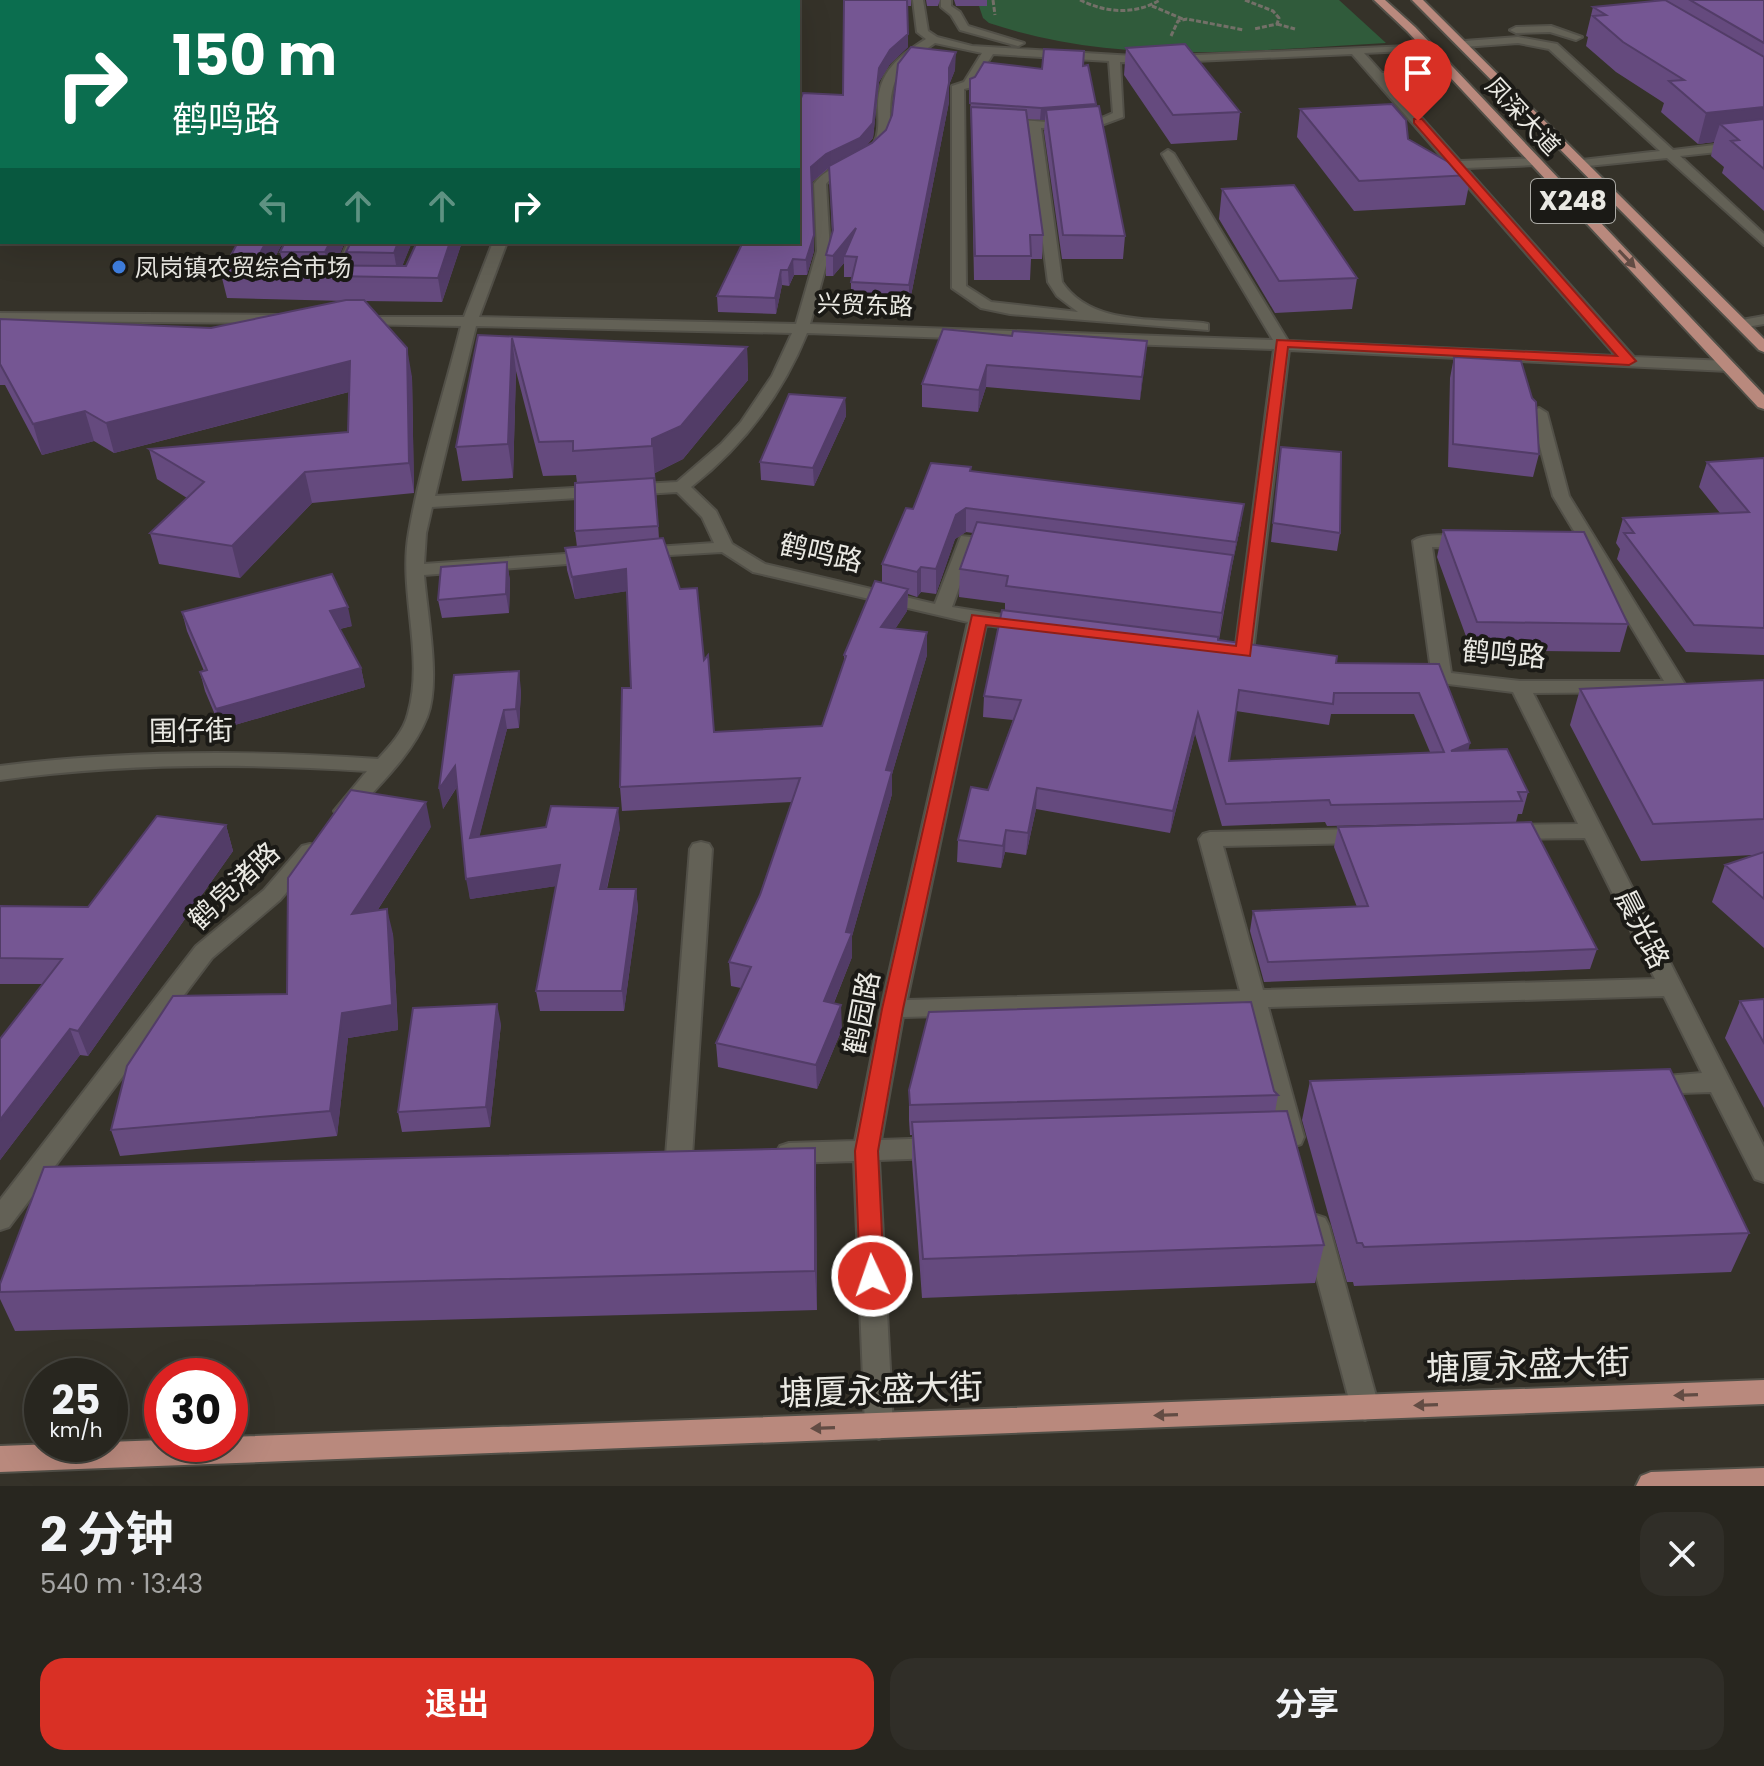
<!DOCTYPE html>
<html lang="zh">
<meta charset="utf-8">
<style>
:root{--surface:#28261f;--page:#302e28;--text:#f1f3f6;--muted:#a5a5a4;--line:#44433d;--accent:#d93025}
body{margin:0;font-family:Poppins,"Noto Sans SC",sans-serif;background:var(--page);color:var(--text);height:100vh;display:flex;flex-direction:column;font-size:30px;white-space:nowrap}
*{box-sizing:border-box;margin:0}
p{font-size:26px;color:var(--muted)}
.icon{flex:none;width:44px;height:44px;fill:none;stroke:currentColor;stroke-width:2;stroke-linecap:round;stroke-linejoin:round}
.map{position:relative;height:1486px;overflow:hidden}
.sheet{display:flex;flex-direction:column;background:var(--surface);flex:1}
.sheet>*{flex:none}
.hud{position:absolute;left:0px;top:0px;width:800px;height:244px;box-shadow:0 8px 32px #0002,0 0 0 2px var(--line);background:#0b6e4f;color:#fff;overflow:hidden}
.speed{position:absolute;left:24px;top:1358px;display:flex;gap:16px;font-size:40px;font-weight:700;text-align:center}
.speed>*{display:grid;place-content:center;width:104px;height:104px;border-radius:50%;background:var(--surface);box-shadow:0 8px 32px #0002,0 0 0 2px var(--line);line-height:1}
.speed small{font-size:20px;font-weight:400}
.speed .limit{border:12px solid #d22;background:#fff;color:#111}
.pin{position:absolute;display:grid;place-items:center;width:68px;height:68px;color:#fff;margin:-82px -34px;border-radius:50% 50% 50% 0;rotate:-45deg;box-shadow:0 0 8px #0007}
.pin .icon{rotate:45deg}
.me{position:absolute;width:88px;margin:-44px;rotate:357deg;stroke-linejoin:round;filter:drop-shadow(0 0 6px #0008)}
.turn{display:flex;align-items:center;gap:28px;height:168px;padding:0 40px;font-size:36px}
.turn .icon{width:104px;height:104px;stroke-width:2.5}
.turn b{display:block;font-size:56px;line-height:68px}
.lanes{display:flex;align-items:center;height:76px;padding:0 40px;background:#0003;justify-content:center;gap:40px;direction:ltr}
.lanes .off{opacity:.35}
.round{display:grid;place-items:center;flex:none;width:84px;height:84px;border-radius:24px;background:var(--page)}
.overview{display:flex;align-items:center;justify-content:space-between;height:136px;padding:0 40px}
h1{font-size:48px;font-weight:700;line-height:60px}
.cta{display:flex;gap:16px;margin-top:auto;padding:16px 40px}
.cta a{flex:1;height:92px;border-radius:24px;background:var(--accent);color:#fff;font-size:32px;font-weight:700;line-height:92px;text-align:center}
.cta a+a{background:var(--page);color:var(--text)}
.map>svg:first-child{display:block}
</style>
<div class="map">
<svg width="1764" height="1486" viewBox="0 0 1764 1486">
<rect width="100%" height="100%" fill="#353229"/>
<path fill="#305b3b" d="M986,0H1339L1386,43C1250,50 1121,67 989,23L983,18L979,6H986Z"/>
<g fill="none" stroke-linecap="round" stroke-linejoin="round">
<g stroke="#525048" stroke-width="4">
<path id="minor" d="M913,0H923L928,31L937,37L972,46L1150,57L1432,45V49L1428,50L1364,53L1382,73H1458L1460,75L1454,78L1388,80L1460,161L1539,158L1541,161L1535,165L1466,168L1634,357L1728,361L1736,366L1728,371L1289,350L1253,652L1244,658L1235,652L1274,349L807,333C782,395 743,446 691,487L716,511L732,544L765,564L935,604L961,536L1000,540L1003,544L1000,548L974,546L952,607L1027,619L1036,625L1027,631L986,625L907,1000L1240,991L1199,839L1203,834L1210,832L1361,829L1368,831L1372,836L1368,841L1361,843L1223,846L1263,990L1655,979L1585,838L1509,839L1502,837L1498,832L1502,827L1509,825L1578,824L1513,692L1416,680L1406,674L1416,668L1431,670L1413,541C1424,532 1464,534 1475,543L1466,548L1432,547L1451,673L1520,681H1664L1553,496L1531,413L1539,408L1547,413L1569,496L1686,686L1676,692L1668,688L1659,692L1533,693L1764,1147V1182L1755,1179L1711,1092L1651,1094L1642,1092L1639,1085L1642,1078L1702,1073L1664,996L1268,1007L1304,1137L1301,1144L1292,1147L1283,1144L1280,1137L1245,1008L903,1017L881,1140L937,1138L946,1141L950,1148L946,1155L937,1158L879,1160L893,1426L889,1435L879,1439L869,1435L865,1426L854,1161L789,1163L780,1160L776,1153L780,1146L789,1143L855,1141L881,1009L968,622L753,572L722,552L635,557L632,553L635,549L641,548L714,543L702,517L677,492L432,507L426,533L424,564L593,552L602,557L593,562L424,575C427,614 441,682 427,717C412,755 378,786 351,816H337L334,811L367,771C244,763 123,763 0,780V766C126,750 251,750 378,759C390,746 404,731 408,714C425,655 398,592 409,532C421,463 444,394 461,326L357,324L350,320L352,317H464L493,242H507L479,317L796,324L817,251L814,184C829,162 862,164 874,143C880,132 878,118 878,106C878,72 899,56 926,39L917,32ZM935,43L982,53L964,82L952,86V288L981,308L1010,314L1208,330V324L1203,323C1156,318 1091,326 1062,282L1041,128L1096,127L1123,117L1120,62L1150,63L1352,54L1616,356L1288,341L1174,154L1168,150L1162,154L1273,340L810,324L830,251L826,184C841,166 870,168 883,148C889,139 890,128 890,118C890,75 900,66 935,43ZM993,54L1109,61L1113,113C1082,130 1036,120 1002,118L996,122L1002,126L1028,127L1048,282L1057,296L1078,312L991,302L966,286L964,89L972,87ZM476,326L792,333L772,376L741,422L721,444L677,482L435,496Z
M941,0H951V6L960,12L968,26L1024,43L1018,46L960,30L951,15L941,7Z
M1551,26L1582,37L1576,40L1550,32L1516,33L1510,30L1516,27Z
M1518,37L1557,44L1673,150L1764,139V147L1680,156L1764,234V245L1667,158L1578,167V161L1582,160L1660,151L1549,49L1518,43L1464,47L1458,44L1464,41Z
M2,177V185L0,186V178Z
M348,242H362L344,283L342,286H332L330,283Z
M0,313L281,315L288,319L281,323L0,321Z
M1764,316V324L1741,328L1734,324L1736,321Z
M701,842L709,844L712,849L692,1156L688,1163L679,1166L670,1163L666,1156L690,849L693,844Z
M310,844L318,846L321,851L318,856L280,900L212,958L9,1227L0,1230V1200L196,946L264,890L302,846Z
M1316,1215L1325,1218L1329,1226L1379,1407L1375,1416L1365,1420L1355,1416L1351,1407L1303,1226L1307,1218Z"/>
</g>
<g stroke="#525048" stroke-width="4">
<path id="major" d="M1374,0H1385L1415,27L1764,395V409L1758,407L1407,31Z
M1412,0H1423L1764,339V352L1759,350Z
M1764,1380V1404L0,1472V1446L162,1440V1444H230V1437Z
M1764,1468V1486H1636L1641,1476L1651,1472Z"/>
</g>
<path stroke="#737068" stroke-width="3" stroke-dasharray="5 2" stroke-linecap="butt" d="M993,0L995,15
M1080,0C1106,13 1135,15 1160,0
M1245,0L1273,11L1279,18L1277,24L1254,29
M1152,6L1183,19
M1277,24L1295,29
M1171,36L1178,21L1187,19L1244,30"/>
<use href="#minor" fill="#636156" fill-rule="evenodd"/>
<use href="#major" fill="#b9897d" fill-rule="evenodd"/>
</g>
<path fill="#654a7e" fill-rule="evenodd" d="M0,0H345L340,2H2V70H0Z
M844,0H911V6H907L908,47L890,64L879,82L873,138L866,146L872,143L955,70L949,85V102L909,306L851,304V282L852,277H844V263L833,276H826V255L832,233L829,168L812,182L814,251L807,275H794L789,286L782,285L776,314L718,312L717,296L798,242V106L843,95Z
M926,0H940L938,6H927Z
M954,0H987V6H956Z
M1654,0H1764V211L1722,173L1724,167L1711,156L1714,142L1698,144L1661,112L1664,103L1616,72L1586,46L1588,37L1586,36L1593,7L1656,1Z
M1126,48L1240,112L1237,140L1171,144L1124,75Z
M1083,66L1096,106L1125,236L1123,259H1062L1044,132L1045,120L1028,119L1043,235L1042,259H1031L1030,280H974L970,79L1042,69Z
M1300,109L1408,139L1471,175L1465,205L1354,211L1297,137Z
M1222,189L1357,278L1352,309L1275,313L1219,219Z
M283,242L271,265H283L280,252L345,242L335,265L349,266L346,252L412,242L402,266H406L462,242L442,302L365,301L412,377L414,493L312,503L240,578L159,564L150,533L187,498L157,479L149,449L348,432L349,392L114,453L94,441L42,455L5,385H0V319L211,328L345,301L227,298L221,274Z
M478,335L747,347L748,380L683,459L655,473L659,539L704,660L714,732L822,726L844,663V655L882,583V564L913,509L971,471L1244,504L1240,528L1232,566L1219,640L1336,663L1439,664L1468,750L1528,792L1522,814H1518L1516,822L1327,826L1325,822L1222,826L1195,734L1170,833L1036,809L1026,855L1005,852L1001,868L957,862L958,840L988,790L1013,720L983,717L984,696L1005,611V603L959,597L960,569L973,533L966,532L955,539L936,594L921,592L917,597L908,594L907,611L895,629L927,655L892,774V794L852,936V957L834,1003L842,1029L817,1089L718,1067L716,1043L741,988L731,986L729,962L760,895L792,802L622,811L620,787L631,688L627,591L575,599L567,570L565,548L577,547L575,531L577,483L576,475L543,476L516,371L513,478L462,481L456,447ZM1236,711L1329,725L1331,714H1414L1430,752L1229,761Z
M1012,336L1147,341L1140,400L986,387L978,412L922,407V384Z
M1454,357L1539,454L1533,477L1448,467L1450,378Z
M845,398L846,416L814,486L761,480L760,462Z
M1281,447L1340,533L1337,551L1271,542Z
M1764,458V655L1686,652L1617,559L1620,549L1616,543L1623,518L1720,513L1699,487L1707,462Z
M1443,530L1628,624L1620,652L1471,650L1437,557Z
M507,562L510,581L509,613L442,618L438,600Z
M182,612L352,626L340,629L361,668L365,687L221,729L205,691L200,672L204,671L187,631Z
M454,675L521,690L519,728L507,729L479,837L620,828L607,889H636L638,909L624,1011H540L536,991L556,886L470,899L457,787L443,809Z
M1764,680V948L1712,902L1725,865L1753,855L1641,861L1570,725L1580,689Z
M226,825L233,851L88,1056L80,1055L0,1160V1039L43,984H0V906L88,907Z
M431,827L377,911L393,934L398,1030L348,1038L337,1136L120,1156L111,1130L287,994Z
M1338,827L1597,949L1590,969L1264,982L1250,931L1253,911L1357,907L1334,847Z
M1764,999V1108L1725,1038L1740,1001Z
M501,1024L490,1127L402,1132L398,1112Z
M1310,1081L1749,1233L1731,1272L1354,1286L1353,1282H1347L1302,1120Z
M909,1090L1274,1091L1278,1095L1275,1112L1324,1245L1315,1283L922,1298L912,1161V1135H910L909,1120Z
M816,1187L817,1310L15,1331L0,1299V1284Z"/>
<path fill="#523c67" d="M288,0H345L340,2H283Z
M701,0H720L718,2H700Z
M908,34V47L890,64L879,82L873,138L860,153L827,169L812,182L811,167L879,68L890,50Z
M956,52L955,70L949,85V102L909,306V285L949,68Z
M1096,104L1095,116L1046,110L1045,120H1040L1041,108Z
M1764,107V137L1720,124L1714,142L1698,144L1706,113Z
M856,228L844,256V263L833,276V256Z
M814,235V251L807,275L806,260Z
M266,242H283L266,275L256,261Z
M330,242H345L330,276L325,252Z
M398,242H412L398,277L394,253Z
M450,242H462L442,302L438,278Z
M793,259L794,275L789,286L788,270Z
M781,270L782,285L776,314L775,298Z
M512,338L516,371L513,478L508,444Z
M1147,341L1145,363L1140,400L1142,377Z
M747,347L748,380L683,459L655,473V480L652,439Z
M407,348L412,377L414,493L409,463Z
M350,361L356,390L114,453L106,423Z
M987,365L986,387L978,412L979,390Z
M845,398L846,416L814,486L813,468Z
M85,411L94,441L42,455L33,424Z
M305,472L312,503L240,578L232,546Z
M1244,504L1240,528L1232,566L1236,542Z
M966,508V532L955,539L936,594V569L956,515Z
M1233,555L1229,582L1218,641L1222,613Z
M507,562L510,581L509,613L506,594Z
M921,567V592L917,597V572Z
M626,569L628,591L575,599L572,577Z
M908,589L907,611L881,650V627Z
M348,607L352,626L334,630L330,611Z
M927,632V655L892,774V794L852,936V957L825,1025L824,1001L886,770Z
M361,668L365,687L221,729L216,709Z
M519,671L521,690L519,728L516,709Z
M504,710L507,729L474,858L470,838Z
M1198,713L1195,734L1170,833L1173,811Z
M1470,743L1465,765L1451,751Z
M455,766L458,785L443,809L439,789Z
M1037,788L1036,809L1026,855L1028,833Z
M426,802L431,827L358,940L352,914Z
M618,808L620,828L602,909L600,889Z
M226,825L233,851L88,1056L78,1031Z
M1006,830L1005,852L1001,868L1003,846Z
M560,865L563,885L470,899L466,879Z
M636,889L638,909L624,1011L622,991Z
M387,909L393,934L398,1030L348,1038L337,1136L330,1111L342,1013Z
M497,1004L501,1024L490,1127L486,1107Z
M841,1005L842,1029L817,1089L816,1065Z
M70,1029L80,1055L0,1160V1120Z
M815,1148L816,1187L817,1310L815,1271Z"/>
<path fill="#755693" stroke="#523c67" stroke-width="2" fill-rule="evenodd" d="M0,0H261L254,2H2V51H0Z
M268,0H288L283,2H273Z
M365,0H701L700,2H366Z
M741,0H795V2H741Z
M844,0H907L908,34L890,50L879,68L873,123L860,138L826,154L811,167L814,235L806,260L793,259L788,270H781L775,298L717,296L743,242H798V106L803,93L843,95Z
M1665,0L1764,57V107L1706,113L1669,81L1684,80L1623,42L1593,16L1606,15L1593,7Z
M1690,0H1764V43Z
M1185,44L1240,112L1173,115L1126,48Z
M911,47L956,52L949,68V83L909,285L851,282L857,257L844,256L856,228L833,256L826,255L833,230L829,166L872,143L886,130L892,115L898,64Z
M1044,49L1084,51L1083,66L1088,65L1096,104L1041,108L970,103V79L975,77L984,62L1042,69Z
M1392,104L1406,120L1408,139L1471,175L1359,181L1300,109Z
M1099,106L1125,236L1063,235L1046,110Z
M971,107L1026,110L1043,235H1030L1031,256H975Z
M1764,119V169L1731,141L1739,140L1720,124Z
M1294,185L1357,278L1279,281L1222,189Z
M238,242H266L256,261L261,265L406,266L417,242H450L438,278L221,274Z
M285,242H330L325,252H280Z
M351,242H398L394,253L346,252Z
M346,300H364L407,348L409,463L305,472L232,546L150,533L204,482L149,449L348,432L350,361L106,423L85,411L33,424L0,364V319L211,328Z
M943,329L1012,336L1013,331L1147,341L1142,377L987,365L979,390L922,384Z
M478,335L747,347L681,426L652,439V446L573,451V441L539,442L512,338L508,444L456,447Z
M1454,357L1521,361L1532,398L1536,402L1539,454L1453,444Z
M789,394L845,398L813,468L760,462Z
M1281,447L1341,452L1340,533L1273,523Z
M1764,458V628L1694,625L1624,533H1634L1623,518L1749,512L1707,462Z
M931,463L971,467L970,471L1244,504L1236,542L966,508L956,515L936,569L921,567L917,572L882,564L906,508L913,509Z
M654,478L658,526L575,531V483Z
M977,522L1233,555L1222,613L1006,586L1008,576L960,569Z
M1443,530L1584,532L1628,624L1477,622Z
M663,538L680,589L697,588L704,660L708,655L714,732L822,726L846,656L844,655L875,581L908,589L881,627L927,632L886,770L892,771L846,932L852,933L824,1001L841,1005L816,1065L716,1043L751,967L729,962L760,895L800,778L620,787L622,688H631L626,569L572,577L565,548Z
M507,562L506,594L438,600L441,567Z
M332,574L348,607L330,611L361,668L216,709L200,672L207,670L182,612Z
M1002,610L1218,637V640L1337,656L1336,663L1439,664L1470,743L1451,751L1507,749L1528,792H1518L1522,801L1331,805L1329,800L1226,804L1198,713L1173,811L1037,788L1028,833L1006,830L1003,846L958,840L971,787L988,790L1021,700L984,696ZM1239,690L1333,704L1334,693H1419L1444,752L1229,761Z
M519,671L516,709L504,710L470,838L546,827L551,806L618,808L600,889H636L622,991H536L560,865L466,879L455,766L439,789L454,675Z
M1764,680V819L1653,824L1580,689Z
M351,790L426,802L352,914L387,909L392,1005L342,1013L330,1111L111,1130L127,1066L173,996L287,994L288,878Z
M157,816L226,825L78,1031L70,1029L0,1120V1039L62,959L0,958V906L88,907Z
M1531,822L1597,949L1268,962L1253,911L1368,906L1338,827Z
M1764,852V899L1725,865Z
M1764,999V1043L1740,1001Z
M1251,1002L1274,1091L1278,1095L910,1105L909,1090L929,1012Z
M497,1004L486,1107L398,1112L413,1008Z
M1670,1069L1749,1233L1364,1247L1362,1243H1357L1310,1081Z
M1287,1111L1324,1245L923,1259L912,1122Z
M815,1148V1271L0,1292V1284L44,1167Z"/>
<defs><path id="oneway-solid" d="M-6-.8H1V-3.2L6.5 0L1 3.2V.8H-6Z" transform="scale(2)"/></defs>
<g fill="#624c44">
<use href="#oneway-solid" transform="translate(1627 259) rotate(47)"/>
<use href="#oneway-solid" transform="translate(1686 1395) rotate(178)"/>
<use href="#oneway-solid" transform="translate(1426 1405) rotate(178)"/>
<use href="#oneway-solid" transform="translate(1166 1415) rotate(178)"/>
<use href="#oneway-solid" transform="translate(823 1428) rotate(178)"/>
</g>
<path fill="#d93025" stroke="#8d1f18" stroke-width="2" d="M1414,119H1422L1636,361L1629,365L1288,347L1250,656L986,625L903,1009L878,1151L884,1276L880,1283L872,1286L863,1283L860,1276L855,1151L882,1009L972,615L1236,646L1277,340L1617,356L1414,123Z"/>
<circle fill="#3f7fe0" stroke="#1b1a16" stroke-width="3" cx="119" cy="267" r="8"/>
<g text-anchor="middle" dominant-baseline="central" stroke-width="8" stroke-linejoin="round" paint-order="stroke">
<g font-size="24" fill="#eae9e3" stroke="#1b1a16">
<text transform="translate(1523 116) rotate(47)">凤深大道</text>
<text transform="translate(865 305) rotate(2)">兴贸东路</text>
</g>
<g font-size="24" fill="#eae9e3" stroke="#1b1a16" text-anchor="start">
<text x="135" y="267">凤岗镇农贸综合市场</text>
</g>
<rect fill="#1b1a16" stroke="#acaba6" stroke-width="2" x="1531" y="179" width="84" height="44" rx="6"/>
<g font-size="26" font-weight="bold" fill="#eae9e3">
<text x="1573" y="201">X248</text>
</g>
<g font-size="28" fill="#eae9e3" stroke="#1b1a16">
<text transform="translate(821 553) rotate(13)">鹤鸣路</text>
<text transform="translate(1504 654) rotate(5)">鹤鸣路</text>
<text transform="translate(191 731) rotate(-1)">围仔街</text>
<text transform="translate(234 886) rotate(-43)">鹤凫渚路</text>
<text transform="translate(1642 929) rotate(63)">晨光路</text>
<text transform="translate(862 1013) rotate(-79)">鹤园路</text>
</g>
<g font-size="34" fill="#eae9e3" stroke="#1b1a16">
<text transform="translate(1528 1365) rotate(-2)">塘厦永盛大街</text>
<text transform="translate(881 1390) rotate(-2)">塘厦永盛大街</text>
</g>
</g>
</svg>
<div class="speed"><div>25<small>km/h</small></div><div class="limit">30</div></div>
<div class="pin" style="left:1418px;top:121px;background:#d93025"><svg class="icon" aria-label="arrive" viewBox="0 0 24 24"><path d="M6 21V4h12l-3 4 3 4H6"/></svg></div>
<svg class="me" style="left:872px;top:1276px" viewBox="-20 -20 40 40"><circle r="17" fill="#d93025" stroke="#fff" stroke-width="3"/><path d="M0-11L8 9 0 5-8 9z" fill="#fff"/></svg>
<div class="hud">
<div class="turn"><svg class="icon" aria-label="right" viewBox="0 0 24 24"><path d="M7 20v-9h11M14 6l5 5-5 5"/></svg><div><b>150 m</b>鹤鸣路</div></div>
<div class="lanes"><svg class="icon off" aria-label="left" viewBox="0 0 24 24"><path d="M17 20v-9H6M10 6l-5 5 5 5"/></svg><svg class="icon off" aria-label="ahead" viewBox="0 0 24 24"><path d="M12 20V5M6 11l6-6 6 6"/></svg><svg class="icon off" aria-label="ahead" viewBox="0 0 24 24"><path d="M12 20V5M6 11l6-6 6 6"/></svg><svg class="icon" aria-label="right" viewBox="0 0 24 24"><path d="M7 20v-9h11M14 6l5 5-5 5"/></svg></div>
</div>
</div>
<section class="sheet">
<div class="overview"><div><h1>2 分钟</h1><p>540 m · 13:43</p></div><a class="round"><svg class="icon" aria-label="close" viewBox="0 0 24 24"><path d="M6 6l12 12M18 6L6 18"/></svg></a></div>
<div class="cta"><a>退出</a><a>分享</a></div>
</section>
